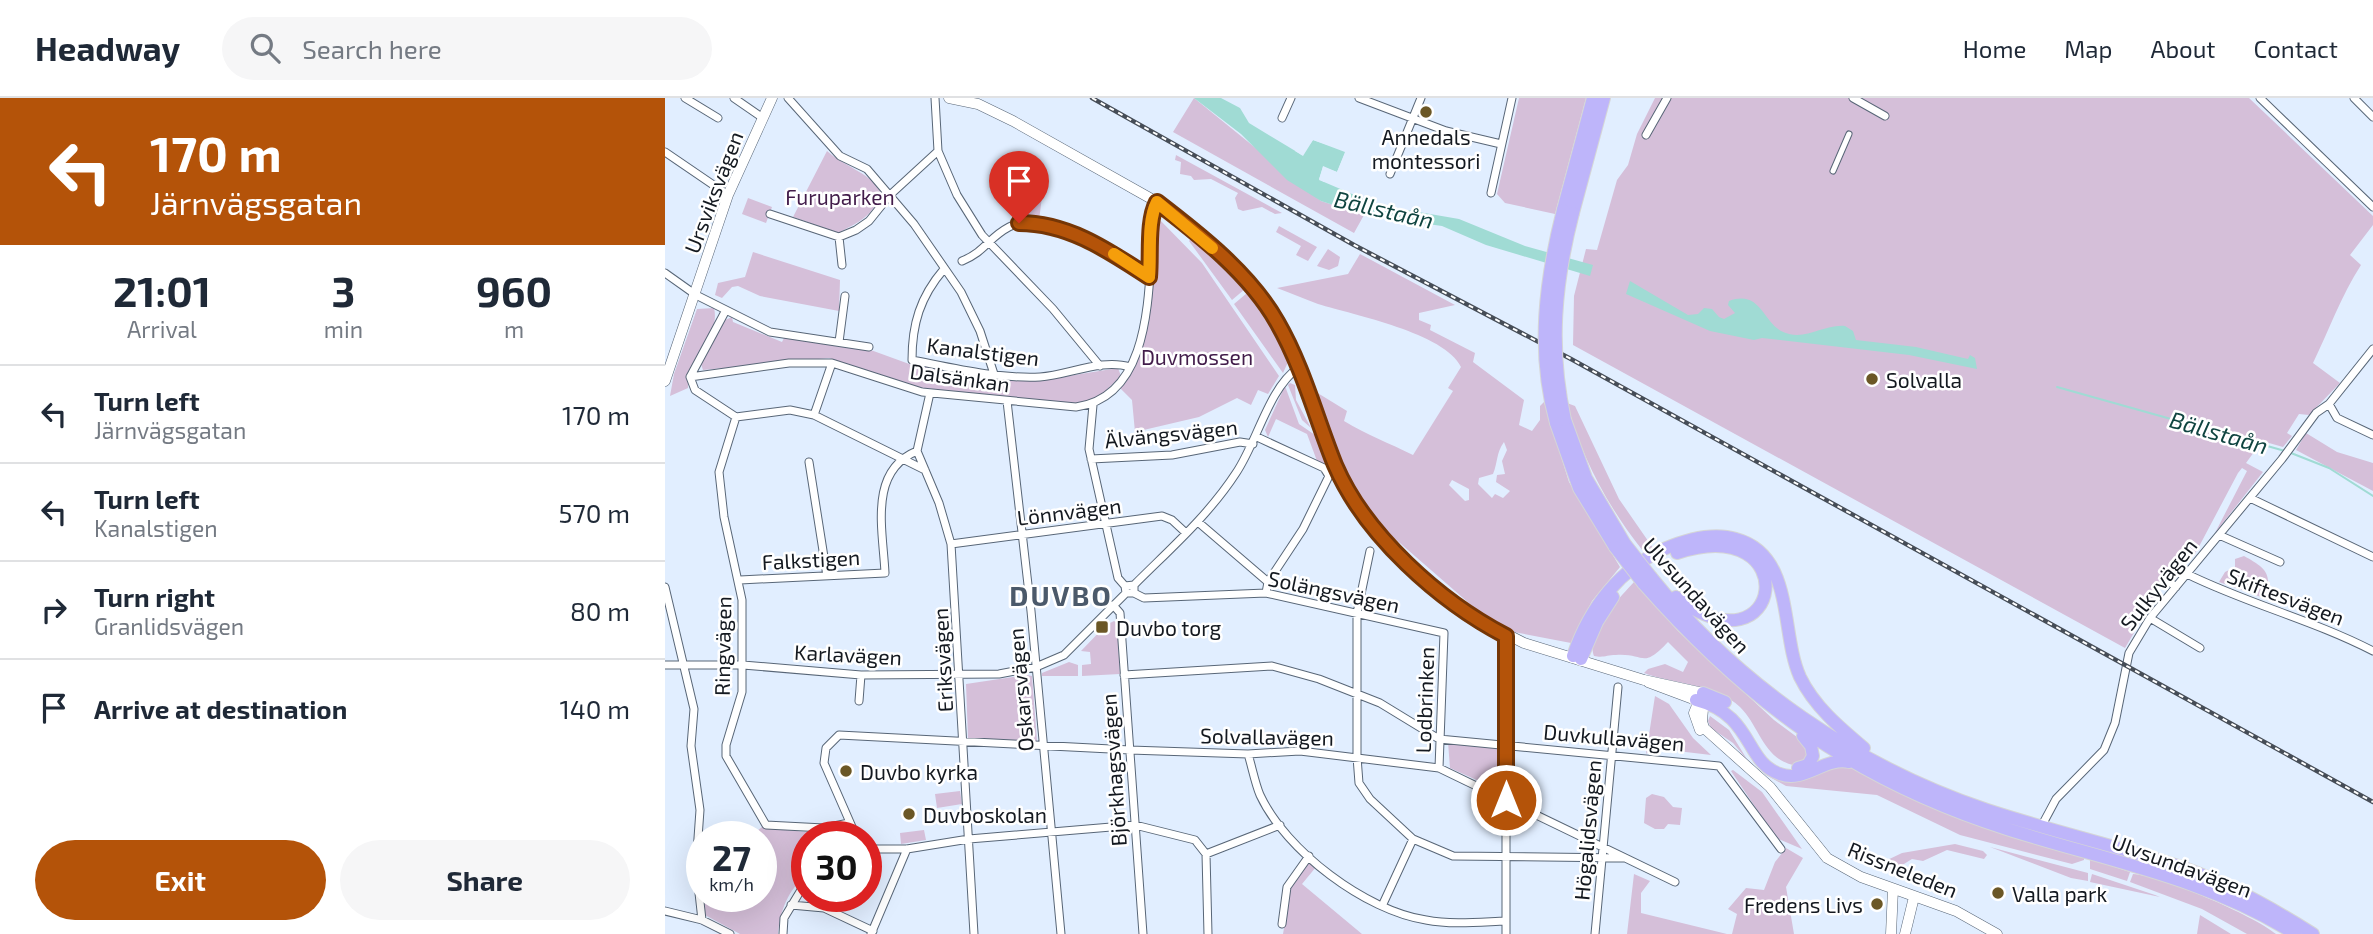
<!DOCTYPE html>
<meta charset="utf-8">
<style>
:root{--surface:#fff;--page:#f6f6f7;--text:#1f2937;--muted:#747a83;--line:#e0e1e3;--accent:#b45309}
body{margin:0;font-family:"Exo 2",sans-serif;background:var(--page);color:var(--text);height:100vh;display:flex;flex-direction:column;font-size:26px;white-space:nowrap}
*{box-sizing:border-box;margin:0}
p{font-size:23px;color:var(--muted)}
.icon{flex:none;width:38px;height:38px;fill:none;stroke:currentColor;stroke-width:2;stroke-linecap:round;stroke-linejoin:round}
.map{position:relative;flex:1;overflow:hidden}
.sheet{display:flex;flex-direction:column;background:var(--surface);width:665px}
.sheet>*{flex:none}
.hud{background:#b45309;color:#fff;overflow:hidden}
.speed{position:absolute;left:21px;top:723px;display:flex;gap:14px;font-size:35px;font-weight:700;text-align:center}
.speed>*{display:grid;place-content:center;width:91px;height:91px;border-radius:50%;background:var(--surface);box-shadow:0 7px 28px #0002;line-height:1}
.speed small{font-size:18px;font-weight:400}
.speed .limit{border:10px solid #d22;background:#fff;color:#111}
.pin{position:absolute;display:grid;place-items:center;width:60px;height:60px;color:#fff;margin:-72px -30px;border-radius:50% 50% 50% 0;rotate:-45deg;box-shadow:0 0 7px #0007}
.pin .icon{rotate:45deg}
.me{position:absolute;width:77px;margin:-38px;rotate:0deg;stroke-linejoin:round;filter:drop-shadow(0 0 5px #0008)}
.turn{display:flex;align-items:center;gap:24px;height:147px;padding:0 35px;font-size:32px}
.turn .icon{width:91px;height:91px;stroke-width:2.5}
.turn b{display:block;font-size:49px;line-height:60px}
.eta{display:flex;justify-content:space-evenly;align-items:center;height:119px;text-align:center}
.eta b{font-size:42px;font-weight:700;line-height:49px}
.cta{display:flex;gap:14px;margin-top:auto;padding:14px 35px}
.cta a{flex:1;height:80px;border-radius:42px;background:var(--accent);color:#fff;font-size:28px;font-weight:700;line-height:80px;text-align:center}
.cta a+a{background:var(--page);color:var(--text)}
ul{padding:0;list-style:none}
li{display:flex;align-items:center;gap:21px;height:98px;padding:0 35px;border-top:2px solid var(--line)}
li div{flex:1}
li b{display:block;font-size:26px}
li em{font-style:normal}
header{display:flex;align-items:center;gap:42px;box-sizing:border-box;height:98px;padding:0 35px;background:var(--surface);border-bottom:2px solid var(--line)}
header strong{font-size:33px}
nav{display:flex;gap:38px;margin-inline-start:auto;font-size:24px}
.search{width:490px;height:63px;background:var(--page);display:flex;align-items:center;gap:18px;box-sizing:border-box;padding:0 24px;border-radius:38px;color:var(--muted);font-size:26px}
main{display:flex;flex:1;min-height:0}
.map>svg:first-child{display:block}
</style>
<header>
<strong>Headway</strong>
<div class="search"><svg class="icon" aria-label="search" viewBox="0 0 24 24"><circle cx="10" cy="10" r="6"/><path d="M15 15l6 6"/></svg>Search here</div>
<nav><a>Home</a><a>Map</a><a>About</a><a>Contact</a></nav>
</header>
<main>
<section class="sheet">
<div class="hud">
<div class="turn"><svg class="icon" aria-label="left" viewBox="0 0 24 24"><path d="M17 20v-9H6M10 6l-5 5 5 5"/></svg><div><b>170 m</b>Järnvägsgatan</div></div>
</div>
<div class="eta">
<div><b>21:01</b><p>Arrival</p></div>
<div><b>3</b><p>min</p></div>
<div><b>960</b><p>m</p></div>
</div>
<ul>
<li><svg class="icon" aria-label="left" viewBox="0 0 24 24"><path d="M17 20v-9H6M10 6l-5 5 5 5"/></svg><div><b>Turn left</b><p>Järnvägsgatan</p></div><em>170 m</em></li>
<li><svg class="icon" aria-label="left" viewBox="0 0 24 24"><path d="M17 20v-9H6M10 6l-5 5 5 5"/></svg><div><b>Turn left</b><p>Kanalstigen</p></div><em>570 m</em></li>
<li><svg class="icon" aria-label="right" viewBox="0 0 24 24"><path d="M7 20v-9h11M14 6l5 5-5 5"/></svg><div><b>Turn right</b><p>Granlidsvägen</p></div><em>80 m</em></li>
<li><svg class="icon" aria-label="arrive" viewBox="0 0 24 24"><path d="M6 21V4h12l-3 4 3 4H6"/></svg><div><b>Arrive at destination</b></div><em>140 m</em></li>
</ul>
<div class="cta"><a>Exit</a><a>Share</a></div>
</section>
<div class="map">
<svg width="1708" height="836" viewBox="0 0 1708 836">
<rect width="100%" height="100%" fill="#e1eeff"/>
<path fill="#d5bfd9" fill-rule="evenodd" d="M529,0L656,103L699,117L689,135L508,34Z
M854,0H921L890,116L840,105L832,96Z
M990,0H1584L1708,118V127L1685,157L1696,167C1676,198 1664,232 1648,265L1675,285L1644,317L1634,316L1622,335L1627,338L1618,349L1597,343L1581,365L1598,374L1550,435L1582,373L1577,370L1573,375L1529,458L1517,453L1460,550L908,247L909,198L921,151L932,152L952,82L963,67L972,36Z
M162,53C180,69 201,73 216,92C211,117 194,124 173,135L128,119Z
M511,57L617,115L610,116L597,109L578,113L573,111L570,100L573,95L546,81L529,82L526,78L515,76L516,64L510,62Z
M343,66L378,90L374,123L349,120L351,100L330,86Z
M83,100L107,109L101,125L77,116Z
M493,120L537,165L614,278L603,296L593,292L586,307L572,300L534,319L470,334L467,302L455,290L472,264L479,244Z
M614,128L652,149L643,163L631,157L636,148L611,134Z
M528,138L580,191L567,202L524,143Z
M663,151L675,159L673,168L664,172L652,168Z
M88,154L175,182L174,213L95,198L73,188L67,189L57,200L50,197L53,185L80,179Z
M695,156L790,207L754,215V222L766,227L765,232L810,255L808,264L859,302L854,327L867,333L875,322V308L879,304L904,384L955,469L927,503L906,545L849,534L828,526L705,419L688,395L668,354L651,294L682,313L679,323C702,337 724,345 748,357L788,293L783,290L796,269C780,235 689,217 653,206C639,201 626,195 612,190L683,176ZM839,344L842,352L837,363L840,376L832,377L831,384L845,393L838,400L830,396L827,400L813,386L814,380L828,376C833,364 831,355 839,344ZM787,382L804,391V402L800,403L784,387Z
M582,195L607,226L624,262L618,275L569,206Z
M49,210C56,239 22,261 23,290L5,298L9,276L32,211Z
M67,219L68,224L117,244L119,240L203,251L247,267L339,280L378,282L453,270L456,278L431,302L406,306L241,288L164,260L38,272L36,266L60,222Z
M625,285L630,287L631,302L646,330L637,322L623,287Z
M620,288L634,326L650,337L662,368L652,363L642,336L611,321L603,339L600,332Z
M902,305L910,308L954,401L988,450L978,453C943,409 916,359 902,305Z
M1641,335L1672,354L1708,365V393L1631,352Z
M1579,458C1597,468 1608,474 1601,496L1596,499L1554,484L1560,474L1570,469V461Z
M969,484L1013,533L1109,622L1140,645L1143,660L1128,667C1098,660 1095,629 1075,609C1052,586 1008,586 979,575L983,571L1000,566L1018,574L1023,564L1003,544C977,572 980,555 951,557C941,557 939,560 929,558C920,536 955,499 969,484Z
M449,523L452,525L455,576L417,578V567L426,566L425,554L416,553L441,527Z
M404,564L413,567V578H377V575Z
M362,577L367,578L372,643L303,640L301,586Z
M990,598L1004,606L1028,640L1046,657L987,650L981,656Z
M1045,618L1064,632L1083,663L1068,645L1046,630L1043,623Z
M1068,630L1114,679L1180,667L1281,715L1419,759V762L1407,766L1295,737L1212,697L1121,688L1101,677L1089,665Z
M783,644L835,648L836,693L785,670Z
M1068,672L1097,694L1137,751L1111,740L1066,673Z
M295,693L297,706L272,710L270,696Z
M987,696L999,699L1008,709L1017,710L1015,727L1003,726L999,731H990L979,725L981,700Z
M97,729L158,736L142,738V777C123,791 115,813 113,836H75L40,817L38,798H96V738H86Z
M259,732L261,742L236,746L235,735Z
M1290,746L1318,753L1322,757L1319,761L1282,752L1258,763L1247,761L1226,774L1216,769V765L1237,755Z
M1325,749L1423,775V783L1406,780Z
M1121,750L1138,760L1121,789L1129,836H1067L1072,816L1063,811L1081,790L1099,792L1110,764Z
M1425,761L1465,774L1462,783L1425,771Z
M645,763L651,769L637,786L697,836H618L626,789Z
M969,776L985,783L976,795V815L1062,836H962Z
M1427,776L1490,797L1495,799L1425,784Z
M1468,776C1497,778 1588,817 1611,836H1582L1537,811L1465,784Z
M1535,817L1566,836H1532Z"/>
<path fill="#a0dbd4" d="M529,0H556L575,10L584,25L637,57L648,42L681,53L672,74L658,69L654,81L659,84L713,107L794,121L860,148L928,167L925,178L821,147L777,128L699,117L656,103L622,82L576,36Z
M965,183L1023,217L1033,216L1039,210L1047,211L1054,219L1059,221L1070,215L1063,207L1064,203C1095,192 1097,222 1116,233C1139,245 1157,226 1180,228L1188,233L1191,242L1251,249L1303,261L1305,257L1310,260L1312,271L1244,257L1097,240L1089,242L1045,233L961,196Z"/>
<path fill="#e1eeff" d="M647,39L684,52L673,77L660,73L659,84L654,82L658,68L672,74L680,54L648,42L638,58L630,53L631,50L637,53Z"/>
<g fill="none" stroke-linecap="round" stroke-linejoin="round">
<path stroke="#a0dbd4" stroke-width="2" d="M1392,289L1620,353
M1626,355L1664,370L1708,398"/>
<g stroke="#586677" stroke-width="7">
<path id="pedestrian" d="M1168,73L1184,36"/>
</g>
<g stroke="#586677" stroke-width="9">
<path id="minor" d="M20,0L53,20
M69,0L98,20
M123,0L175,58L202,71L249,126L296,194L315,233L329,276
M270,0L273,53L292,97L317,137L388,211L435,268
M694,0L781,33L836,46
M1188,0L1220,18
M1595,0L1708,109
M1689,0L1708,19
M617,20L626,0
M981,37L1002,0
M0,54L63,97
M725,76L756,0
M826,95L847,0
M105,116L174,139L191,132L204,123L225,97L273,53
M174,139L177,167
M297,163C321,153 323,140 344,129C383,109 453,159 484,179
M279,171C255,199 247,226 247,262C288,270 333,281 375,279C404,277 437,260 465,269
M0,175L31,197L105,234L204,249
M61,212L25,279L30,292L71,319L125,312L149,317L260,372
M174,244L180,198
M25,279L124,265H167L257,294L411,309C484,299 483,202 487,146C488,127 482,122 492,104
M265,295L252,353L274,405L286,446L309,836
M342,303L366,513L396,836
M1664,306L1672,320L1708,337
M428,307L424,351L453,480L460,488
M149,317L167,265
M71,319L54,374L59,419L77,502V594L61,647V658L101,727L159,730L184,725
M592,339L659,370L664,378L638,431L603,484L601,495
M426,361L507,357L575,344L588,346
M144,364L162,478
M1585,400L1708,459
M533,424L603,484
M1554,437L1615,464
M286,446L497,418L507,422L521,435
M705,453L692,515V659L694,685L705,701L748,741L788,758L960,760
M1522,476C1583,506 1648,522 1708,553
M75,482L220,475C218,432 203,373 252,353
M1502,482L1511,489
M469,487C505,451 543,418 571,375C592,344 604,290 633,270
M0,489L29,611L26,648L35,712L31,768L37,822
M469,495L479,500L601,495L779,535L774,670
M448,507L455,515L478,836
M1485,520L1535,550
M841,538V836
M0,567H78L196,577L334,576L371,569L399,557L461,495H469V487L460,488L461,495
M459,577L607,568L654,581L715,605L774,641L1054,668L1116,751
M194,603L196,577
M583,656C587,669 590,685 595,697C621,753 701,813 761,822C787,827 815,824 841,823
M1376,729L1391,701L1439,652L1450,625L1464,555L1485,520L1617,361L1651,315L1664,306L1708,251
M191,738L159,665L161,650L174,637L465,652L583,656L635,653L774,670L1010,784
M201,751H242L304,741L470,727L530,742L541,756L615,727
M541,756L543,836
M126,807L159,810L208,833
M717,808L748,741
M0,813L37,822L65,836
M617,826L622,789L644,758
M118,836L119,820L142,782
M206,836L242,751
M930,836L953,589"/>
</g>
<g stroke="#586677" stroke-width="11">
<path id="tertiary" d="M284,0L313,6L348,23L492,104L530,133L585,188L611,221L639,284L671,369L696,417L735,459L810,520L859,545L979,582L1038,595
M0,283L63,97L107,0
M983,584L1031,602
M1039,599L1037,623L1039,630L1105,689L1162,760L1196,779L1291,813L1332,836
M1035,632L1029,615L1036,598
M1226,836L1228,791
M1240,836L1249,799"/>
</g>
<g stroke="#d5d6d7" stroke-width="14">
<path id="primary" d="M898,112L928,0
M908,115L939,0
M900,322L921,380L960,446
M891,325L914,390L950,449
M986,479C1073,587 1191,668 1322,712C1386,733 1452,748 1516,769C1562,785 1607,810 1648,836
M978,485C1083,604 1188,682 1342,731C1439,762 1542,780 1630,836
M1011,499C1119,582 1141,413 1012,455
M908,558C924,511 952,473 999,451C1020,442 1048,434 1071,441C1130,457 1115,535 1135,579C1149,608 1174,629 1199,650
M916,561L932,524L948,499
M1038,595L1060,604
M1031,602C1089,617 1079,664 1115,676C1140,685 1159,659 1184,664
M1133,670L1143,667L1148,658L1146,648L1138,638"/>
</g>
<use href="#pedestrian" stroke="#fff" stroke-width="5"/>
<use href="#minor" stroke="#fff" stroke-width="7"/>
<use href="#tertiary" stroke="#fff" stroke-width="10"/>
<use href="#primary" stroke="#beb5fa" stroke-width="12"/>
<g stroke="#464d57" stroke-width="4.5">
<path id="rail" d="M427,0L689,147L906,261L1708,704"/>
</g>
<use href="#rail" stroke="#fff" stroke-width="2" stroke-dasharray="5" stroke-linecap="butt"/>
<g stroke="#d5d6d7" stroke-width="14" stroke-linecap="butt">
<path id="primary-bridge" d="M900,322C884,250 890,185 908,115
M891,325C871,253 880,183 898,112
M960,446L986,479
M950,449L978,485"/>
</g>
<use href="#primary-bridge" stroke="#beb5fa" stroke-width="12"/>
</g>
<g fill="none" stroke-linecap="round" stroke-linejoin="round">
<g stroke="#753606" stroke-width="18">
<path id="route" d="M354,125C404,125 444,153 484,179C486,156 482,123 492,104C535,137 585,176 612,224C638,269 651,320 670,367C700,437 774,503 841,538V702"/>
</g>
<use href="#route" stroke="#b45309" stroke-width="12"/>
<path stroke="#f59e0b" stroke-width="12" d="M449,156L484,179C486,156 482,123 492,104L547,150"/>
</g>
<g fill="#6b5726" stroke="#fff" stroke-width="2.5">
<circle cx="761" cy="14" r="7"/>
<circle cx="1207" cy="281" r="7"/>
<rect x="430" y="522" width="14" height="14" rx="3.5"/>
<circle cx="181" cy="673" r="7"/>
<circle cx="244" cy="716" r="7"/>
<circle cx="1333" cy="795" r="7"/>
<circle cx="1212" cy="806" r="7"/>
</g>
<g text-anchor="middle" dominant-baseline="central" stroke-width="5" stroke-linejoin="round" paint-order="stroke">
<g font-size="21" fill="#141920" stroke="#fff" text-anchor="start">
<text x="761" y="38" text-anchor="middle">Annedals<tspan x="761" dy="24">montessori</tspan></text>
<text x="1221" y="281">Solvalla</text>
<text x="451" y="529">Duvbo torg</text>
<text x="195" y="673">Duvbo kyrka</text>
<text x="258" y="716">Duvboskolan</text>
<text x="1347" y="795">Valla park</text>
<text x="1198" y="806" text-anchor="end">Fredens Livs</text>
</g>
<g font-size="21" fill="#141920" stroke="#fff">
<text transform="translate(48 94) rotate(-69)">Ursviksvägen</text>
<text transform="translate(318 253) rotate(7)">Kanalstigen</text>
<text transform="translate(295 279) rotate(8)">Dalsänkan</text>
<text transform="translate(506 335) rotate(-6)">Älvängsvägen</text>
<text transform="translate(404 413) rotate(-7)">Lönnvägen</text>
<text transform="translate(146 461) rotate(-3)">Falkstigen</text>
<text transform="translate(1493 486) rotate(-52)">Sulkyvägen</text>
<text transform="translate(669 493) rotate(12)">Solängsvägen</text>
<text transform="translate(1032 497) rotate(48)">Ulvsundavägen</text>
<text transform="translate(1621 498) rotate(21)">Skiftesvägen</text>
<text transform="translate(57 548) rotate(-89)">Ringvägen</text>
<text transform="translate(183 556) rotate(3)">Karlavägen</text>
<text transform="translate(277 562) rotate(-93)">Eriksvägen</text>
<text transform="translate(355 592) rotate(-95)">Oskarsvägen</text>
<text transform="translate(759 602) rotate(-88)">Lodbrinken</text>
<text transform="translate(602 638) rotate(1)">Solvallavägen</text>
<text transform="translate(949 639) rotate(5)">Duvkullavägen</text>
<text transform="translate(448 672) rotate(-94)">Björkhagsvägen</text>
<text transform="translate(922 732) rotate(-85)">Högalidsvägen</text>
<text transform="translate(1517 767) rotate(20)">Ulvsundavägen</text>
<text transform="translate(1238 771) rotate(22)">Rissneleden</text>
</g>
<g font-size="21" fill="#421c4a" stroke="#fff">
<text x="175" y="98">Furuparken</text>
<text x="532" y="258">Duvmossen</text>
</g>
<g font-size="23" font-style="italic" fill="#0f4440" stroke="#fff">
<text transform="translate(719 111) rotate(13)">Bällstaån</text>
<text transform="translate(1554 334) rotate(16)">Bällstaån</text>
</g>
<g font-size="28" font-weight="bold" letter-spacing="2" fill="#4b596a" stroke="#fff">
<text x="396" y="497">DUVBO</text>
</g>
</g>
</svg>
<div class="speed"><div>27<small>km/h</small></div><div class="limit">30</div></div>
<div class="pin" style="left:354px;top:125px;background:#d93025"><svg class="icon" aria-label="arrive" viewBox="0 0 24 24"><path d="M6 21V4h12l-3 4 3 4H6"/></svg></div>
<svg class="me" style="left:841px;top:702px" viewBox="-20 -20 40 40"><circle r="17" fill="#b45309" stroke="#fff" stroke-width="3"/><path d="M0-11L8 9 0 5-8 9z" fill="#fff"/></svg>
</div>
</main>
